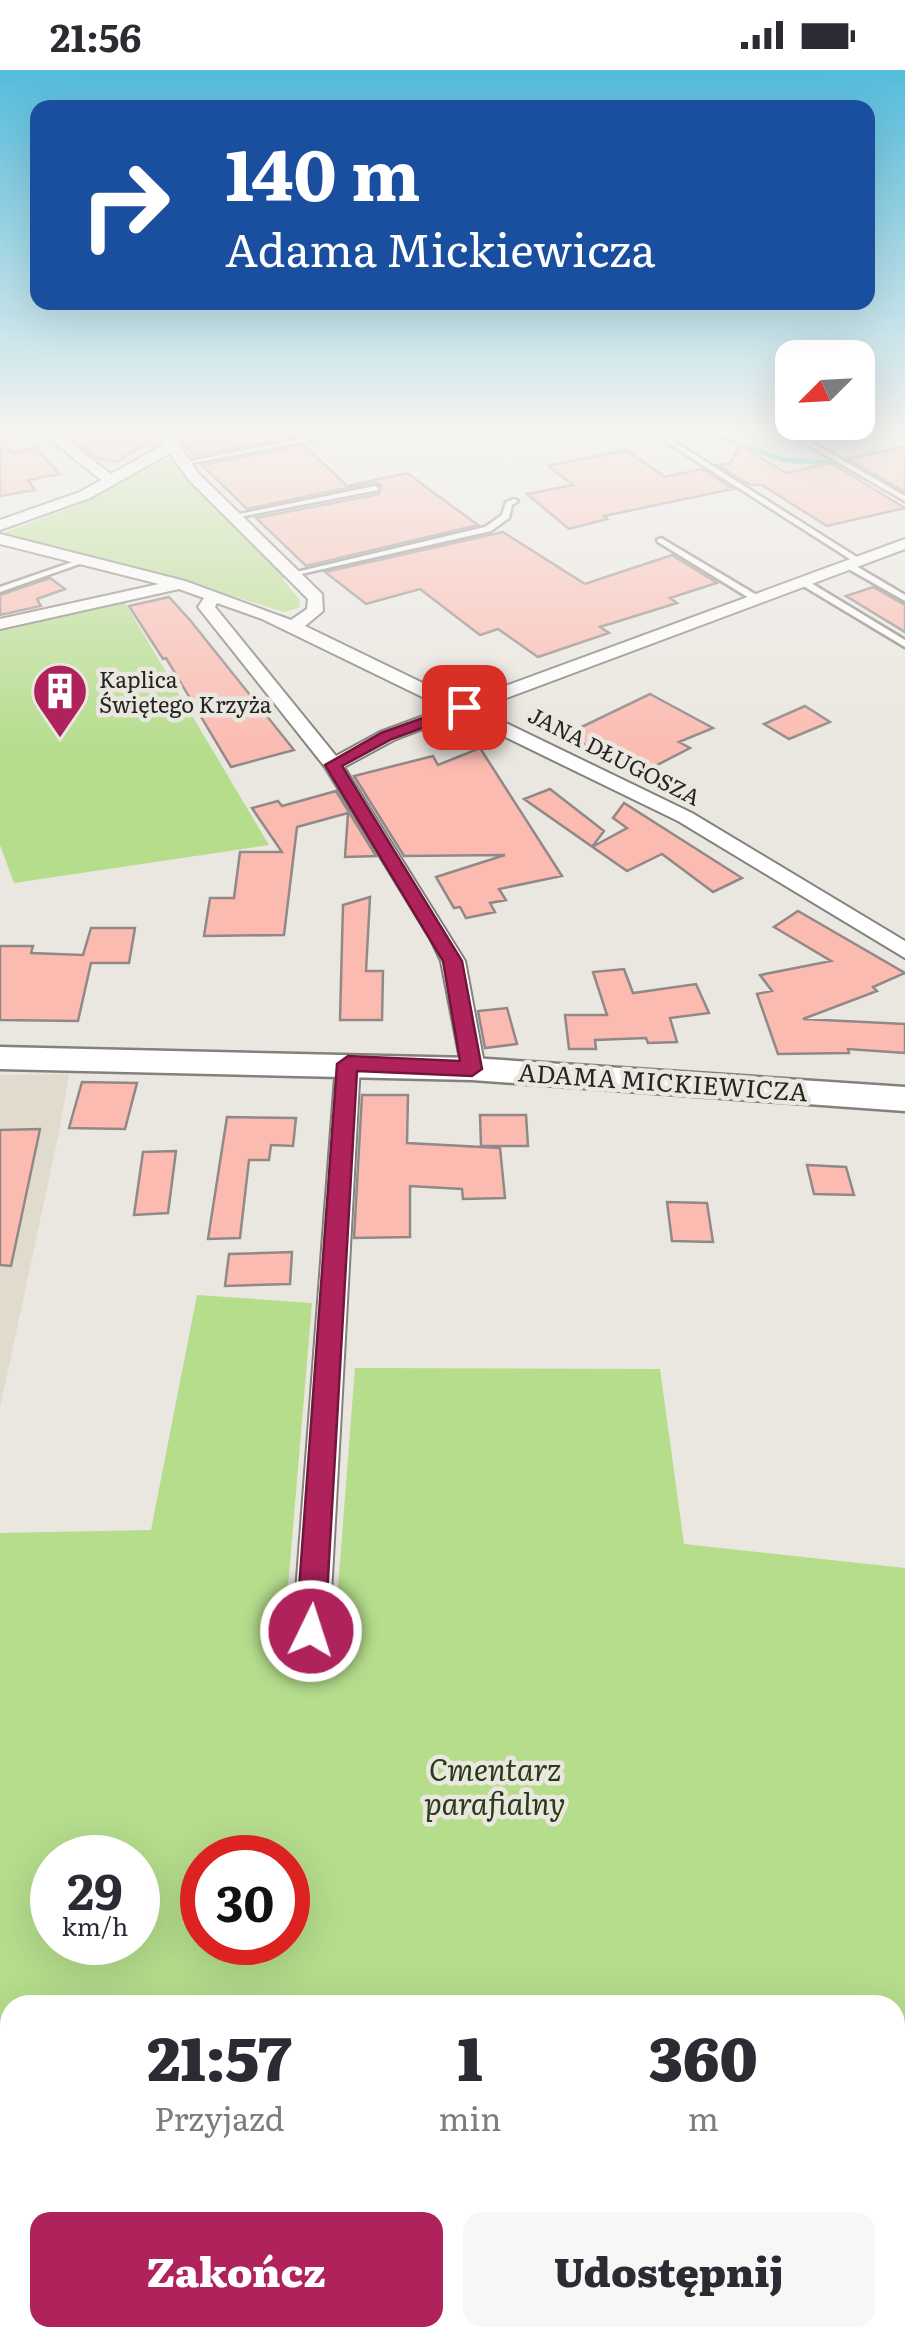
<!DOCTYPE html>
<html lang="pl">
<meta charset="utf-8">
<style>
:root{--surface:#fff;--page:#f7f7f7;--text:#2b2b33;--muted:#7c7c81;--accent:#af225b}
body{margin:0;font-family:Literata,serif;background:var(--page);color:var(--text);height:100vh;display:flex;flex-direction:column;font-size:38px;white-space:nowrap}
*{box-sizing:border-box;margin:0}
p{font-size:32px;color:var(--muted)}
.icon{flex:none;width:55px;height:55px;fill:none;stroke:currentColor;stroke-width:2;stroke-linecap:round;stroke-linejoin:round}
.map{position:relative;flex:1;overflow:hidden}
.sheet{position:absolute;left:0px;top:1925px;width:905px;height:352px;display:flex;flex-direction:column;background:var(--surface);border-radius:30px 30px 0 0;box-shadow:0 10px 40px #0002}
.sheet>*{flex:none}
.banner{position:absolute;left:30px;top:30px;width:845px;height:210px;border-radius:20px;box-shadow:0 10px 40px #0002;background:#1a4fa0;color:#fff;overflow:hidden}
.needle{width:65px;rotate:246deg}
.controls{position:absolute;left:775px;top:270px;display:grid;gap:20px}
.controls a{display:grid;place-items:center;width:100px;height:100px;border-radius:20px;background:var(--surface);box-shadow:0 10px 40px #0002;font-size:50px}
.speed{position:absolute;left:30px;top:1765px;display:flex;gap:20px;font-size:50px;font-weight:700;text-align:center}
.speed>*{display:grid;place-content:center;width:130px;height:130px;border-radius:50%;background:var(--surface);box-shadow:0 10px 40px #0002;line-height:1}
.speed small{font-size:25px;font-weight:400}
.speed .limit{border:15px solid #d22;background:#fff;color:#111}
.pin{position:absolute;display:grid;place-items:center;width:85px;height:85px;color:#fff;margin:-42px;border-radius:20px;box-shadow:0 5px 15px #0006}
.me{position:absolute;width:110px;margin:-55px;rotate:4deg;stroke-linejoin:round;filter:drop-shadow(0 0 8px #0008)}
.turn{display:flex;align-items:center;gap:35px;height:210px;padding:0 30px;font-size:45px}
.turn .icon{width:130px;height:130px;stroke-width:2.5}
.turn b{display:block;font-size:70px;line-height:85px}
.eta{display:flex;justify-content:space-evenly;align-items:center;height:170px;text-align:center}
.eta b{font-size:60px;font-weight:800;line-height:70px}
.primary-button{display:flex;gap:20px;margin-top:auto;padding:20px 30px}
.primary-button a{flex:1;height:115px;border-radius:20px;background:var(--accent);color:#fff;font-size:40px;font-weight:800;line-height:115px;text-align:center}
.primary-button a+a{background:var(--page);color:var(--text)}
.status{display:flex;justify-content:space-between;align-items:center;height:70px;padding:0 50px;background:var(--surface);direction:ltr}
.status svg{height:28px;fill:currentColor}
.map>svg:first-child{display:block}
</style>
<div class="status"><b>21:56</b><svg viewBox="0 0 49 12"><path d="M0 12V9h3v3zM5 12V6h3v6zM10 12V3h3v9zM15 12V0h3v12zM26 1h20v11H26zM47 4h2v5h-2z"/></svg></div>
<div class="map">
<svg width="905" height="2276" viewBox="0 0 905 2276">
<rect width="100%" height="100%" fill="#eae7e0"/>
<path fill="#e1dbcd" d="M69,1004L60,1057L0,1338V1005Z"/>
<path fill="#b5dd8c" fill-rule="evenodd" d="M169,387L286,508L282,509L300,530L299,538L284,542L177,509L0,464L81,434Z
M125,533L269,775L14,813L0,775V560Z
M197,1225L312,1233L285,1552L334,1569L355,1298L660,1299L684,1474L905,1498V2276H0V1463L151,1460ZM52,1788H138V1872H52ZM202,1788H288V1872H202ZM10,1935H895V2268H10Z"/>
<g fill="none" stroke-linecap="round" stroke-linejoin="round">
<path stroke="#17c9ca" stroke-width="5" d="M711,364L783,390L832,393"/>
</g>
<path fill="#fbbbb1" stroke="#918988" stroke-width="2.5" d="M0,364L12,383L36,377L59,404L28,410L35,420L0,426Z
M100,364H154L156,368L116,392L96,388L72,370Z
M177,364H291L294,367L193,386Z
M304,375L347,416L407,403L478,455L306,496L256,448L379,424L381,415L374,412L247,439L202,395Z
M740,375L786,403L831,393L905,438L827,456L762,415H750L718,395L730,393Z
M905,376V422L848,389Z
M626,380L665,407L702,399L733,419L604,446L607,449L569,459L527,424L573,415L548,396Z
M503,462L585,514L672,485L717,513L670,528L677,533L600,557L609,563L538,587L498,559L480,565L420,519L366,534L325,502Z
M50,508L65,519L37,529L41,536L0,545V525Z
M873,517L905,535V562L846,526Z
M169,527L190,550L294,680L231,697L166,588L163,589L129,536Z
M650,624L713,658L679,672L690,678L636,706L567,664Z
M805,636L830,652L789,669L764,654Z
M480,678L562,806L499,819L506,830L490,833L495,842L466,848L460,837L454,838L436,807L505,785L404,786L354,706L433,686L438,695Z
M550,719L604,761L592,777L627,758L613,748L624,733L742,808L713,822L662,784L627,801L524,729Z
M336,721L376,786L345,787L348,743L297,757L284,865L204,866L210,828H234L240,782H282L252,738L278,731L282,736Z
M370,827L366,901H383L382,950H340L343,835Z
M798,841L905,903L873,917L877,921L803,949L905,954V983L848,979L849,983L778,984L757,924L772,921L760,905L831,891L774,857Z
M91,858H135L129,893H91L78,951L0,950V876H33L31,883L83,885Z
M624,899L633,923L696,914L709,943L670,948L677,972L648,973L646,968L595,970L596,979H569L565,945H607L593,902Z
M507,938L517,974L485,978L478,941Z
M82,1012L137,1013L125,1059L69,1058Z
M362,1025H408L407,1073L500,1078L505,1128L463,1129L462,1119L410,1116V1167L354,1168Z
M480,1045H526L528,1076H481Z
M227,1047L296,1048L293,1076L271,1075L269,1090H249L240,1168L208,1169Z
M40,1059L11,1196L0,1195V1060Z
M176,1081L168,1143L134,1145L143,1082Z
M807,1095L846,1097L854,1125L814,1124Z
M667,1132L707,1133L713,1172L672,1171Z
M292,1182L290,1214L225,1216L229,1184Z"/>
<g fill="none" stroke-linecap="round" stroke-linejoin="round">
<g stroke="#83817b" stroke-width="5">
<path id="service" d="M327,364H342L183,395L179,393Z
M654,364H662L863,491L856,493Z
M789,364H797L905,426V431Z
M375,416L379,418L378,420L234,448L230,446Z
M514,429L518,431L512,435L509,448L491,461L292,506L288,504L485,457L502,445L506,432Z
M661,468L760,527L761,529L754,531L658,472L657,470Z
M84,488L91,490L0,522V517Z
M845,493H851L905,525V531L845,497Z
M800,510H806L905,570V577L800,514Z"/>
</g>
<g stroke="#83817b" stroke-width="4">
<path id="minor" d="M43,364H59L111,404L165,374L158,364H172L198,403L322,524L323,541L305,556L462,632L905,469V479L477,639L692,743L905,871V888L678,751L460,645L394,670L344,697L465,891L485,999L472,1008L463,1005L441,891L430,868L325,697L198,537L204,528L179,519L0,559V549L159,514L0,474V464L185,511L291,550L307,539L308,529L188,409L170,383L90,428L0,460V450L80,422L101,410ZM217,533L262,549L445,638L380,662L336,686L215,537Z
M348,985L360,994L329,1561L323,1573L311,1578L299,1573L293,1561L336,994Z"/>
</g>
<g stroke="#83817b" stroke-width="5">
<path id="tertiary" d="M0,977L472,988L905,1017V1041L472,1010L0,999Z"/>
</g>
<use href="#service" fill="#fff" fill-rule="evenodd"/>
<use href="#minor" fill="#fff" fill-rule="evenodd"/>
<use href="#tertiary" fill="#fff" fill-rule="evenodd"/>
</g>
<linearGradient id="sky" x2="0" y2="1"><stop stop-color="#54bcdc"/><stop offset="0.53" stop-color="#f6f4f1"/><stop offset="1" stop-color="#f6f4f1" stop-opacity="0"/></linearGradient>
<rect width="905" height="683" fill="url(#sky)"/>
<path fill="#af225b" stroke="#72163b" stroke-width="2.5" d="M464,633L472,637L469,641L392,669L342,696L462,891L482,999L472,1006L357,1001L325,1561L321,1571L311,1575L300,1571L296,1561L337,994L348,986L460,991L443,891L325,695L381,663Z"/>
<defs>
<g id="building-pin" transform="scale(2.875)"><path d="M0 17L-7.5 6A9.5 9.5 0 1 1 7.5 6Z" fill="#af225b" stroke="#eae7e0"/><path d="M-4-6H4V6H1V3H-1V6H-4ZM-2.5-4.3h1.7v1.8h-1.7ZM.8-4.3h1.7v1.8H.8ZM-2.5-1h1.7V.8h-1.7ZM.8-1h1.7V.8H.8Z" fill="#fff"/></g>
</defs>
<g fill-rule="evenodd">
<use href="#building-pin" x="60" y="621"/>
</g>
<g text-anchor="middle" dominant-baseline="central" stroke-width="9" stroke-linejoin="round" paint-order="stroke">
<g font-size="22" fill="#252421" stroke="#eae7e0" text-anchor="start">
<text x="99" y="608">Kaplica<tspan x="99" dy="25">Świętego Krzyża</tspan></text>
</g>
<g font-size="22" fill="#252421" stroke="#eae7e0">
<text transform="translate(615 685) rotate(27)">JANA DŁUGOSZA</text>
</g>
<g font-size="25" fill="#252421" stroke="#eae7e0">
<text transform="translate(663 1011) rotate(4)">ADAMA MICKIEWICZA</text>
</g>
<g font-size="30" font-style="italic" fill="#2a3b16" stroke="#eae7e0">
<text x="495" y="1698">Cmentarz<tspan x="495" dy="34">parafialny</tspan></text>
</g>
</g>
</svg>
<div class="controls">
<a><svg class="needle" viewBox="-14 -14 28 28"><path d="M0-13l5 13h-10z" fill="#e53935"/><path d="M0 13l5-13h-10z" fill="#7c7c81"/></svg></a>
</div>
<div class="speed"><div>29<small>km/h</small></div><div class="limit">30</div></div>
<div class="pin" style="left:464px;top:637px;background:#d93025"><svg class="icon" aria-label="arrive" viewBox="0 0 24 24"><path d="M6 21V4h12l-3 4 3 4H6"/></svg></div>
<svg class="me" style="left:311px;top:1561px" viewBox="-20 -20 40 40"><circle r="17" fill="#af225b" stroke="#fff" stroke-width="3"/><path d="M0-11L8 9 0 5-8 9z" fill="#fff"/></svg>
<div class="banner">
<div class="turn"><svg class="icon" aria-label="right" viewBox="0 0 24 24"><path d="M7 20v-9h11M14 6l5 5-5 5"/></svg><div><b>140 m</b>Adama Mickiewicza</div></div>
</div>
<section class="sheet">
<div class="eta">
<div><b>21:57</b><p>Przyjazd</p></div>
<div><b>1</b><p>min</p></div>
<div><b>360</b><p>m</p></div>
</div>
<div class="primary-button"><a>Zakończ</a><a>Udostępnij</a></div>
</section>
</div>
